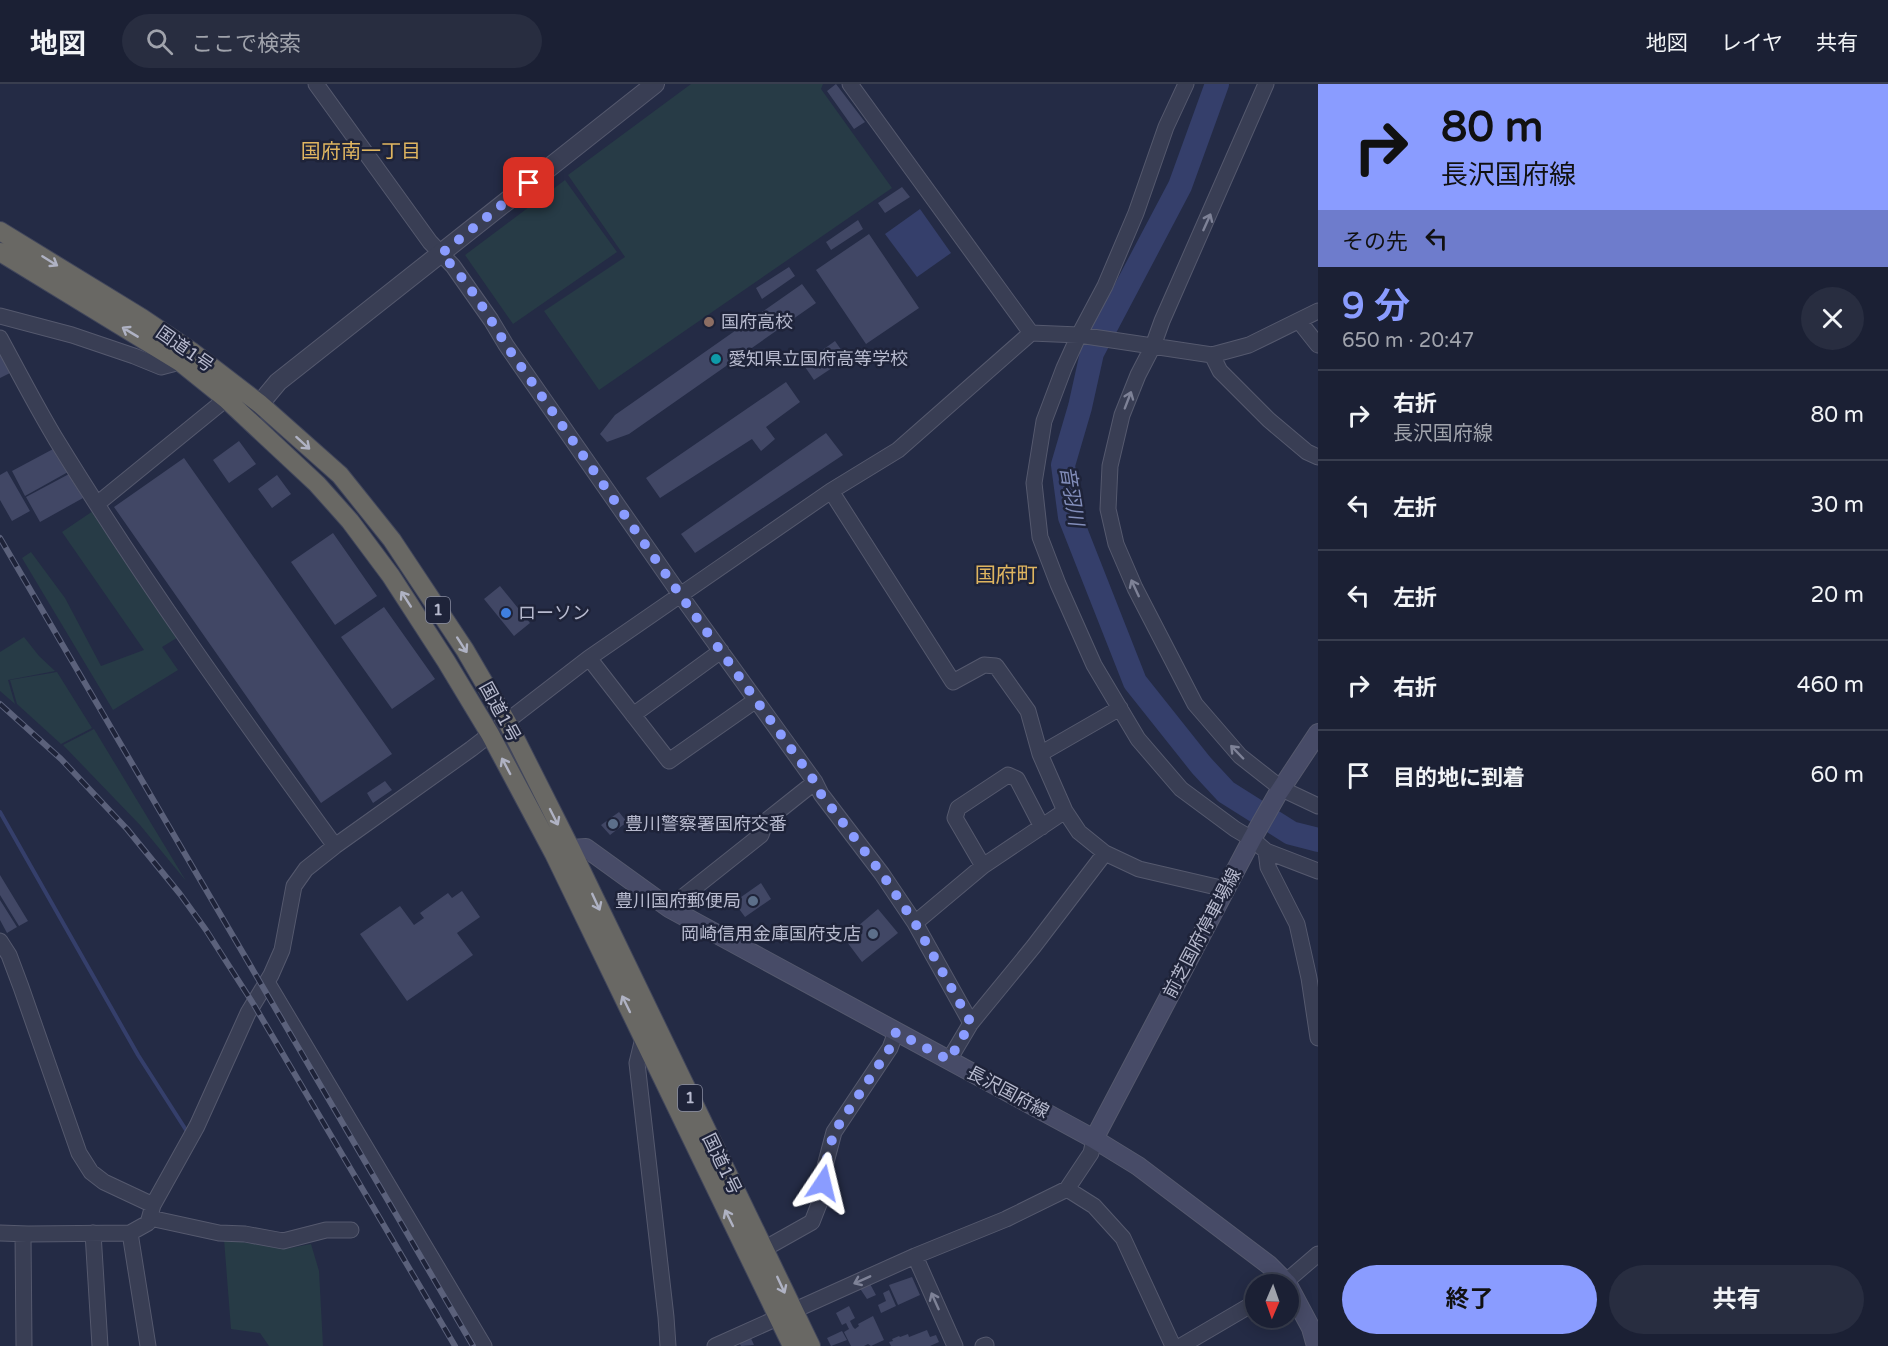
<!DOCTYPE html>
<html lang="ja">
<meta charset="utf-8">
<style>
:root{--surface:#1b2034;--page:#282d40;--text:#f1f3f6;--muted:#a0a3ac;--line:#393e4f;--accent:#8a9cff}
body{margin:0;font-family:"Varela Round","Noto Sans JP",sans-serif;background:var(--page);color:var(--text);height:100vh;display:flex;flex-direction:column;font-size:22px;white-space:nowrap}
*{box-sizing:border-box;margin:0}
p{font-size:20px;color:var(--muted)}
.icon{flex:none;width:33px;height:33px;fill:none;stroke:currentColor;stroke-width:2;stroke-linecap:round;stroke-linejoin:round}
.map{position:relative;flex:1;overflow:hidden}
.sheet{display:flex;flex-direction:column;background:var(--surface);width:570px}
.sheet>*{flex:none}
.guide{background:#8a9cff;color:#111;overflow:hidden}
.needle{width:39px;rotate:182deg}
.controls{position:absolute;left:1245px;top:1190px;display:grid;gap:12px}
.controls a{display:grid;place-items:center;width:54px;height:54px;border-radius:50%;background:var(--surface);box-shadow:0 3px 15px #0003,0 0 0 2px var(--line);font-size:30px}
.pin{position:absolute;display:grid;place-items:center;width:51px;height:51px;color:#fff;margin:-26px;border-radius:12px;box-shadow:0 3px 9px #0006}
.me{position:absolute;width:66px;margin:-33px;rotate:10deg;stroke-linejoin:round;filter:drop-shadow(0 0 4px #0008)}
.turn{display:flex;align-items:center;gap:21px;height:126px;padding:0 24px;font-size:27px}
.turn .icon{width:78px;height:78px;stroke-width:2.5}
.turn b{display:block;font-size:42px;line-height:51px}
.then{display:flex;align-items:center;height:57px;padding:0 24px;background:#0003;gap:12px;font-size:22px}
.round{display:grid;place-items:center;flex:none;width:63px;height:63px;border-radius:32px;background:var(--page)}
.head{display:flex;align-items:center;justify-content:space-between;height:102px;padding:0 24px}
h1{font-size:36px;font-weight:700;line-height:45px;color:var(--accent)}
.button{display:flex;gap:12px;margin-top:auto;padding:12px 24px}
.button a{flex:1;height:69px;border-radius:36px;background:var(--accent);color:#111;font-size:24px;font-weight:700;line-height:69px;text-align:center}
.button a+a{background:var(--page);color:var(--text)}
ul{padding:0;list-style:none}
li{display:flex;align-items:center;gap:18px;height:90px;padding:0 24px;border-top:2px solid var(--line)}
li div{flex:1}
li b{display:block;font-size:22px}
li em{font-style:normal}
header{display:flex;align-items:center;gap:36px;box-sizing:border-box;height:84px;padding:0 30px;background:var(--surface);border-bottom:2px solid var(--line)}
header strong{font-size:28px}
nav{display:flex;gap:33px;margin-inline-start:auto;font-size:21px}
.search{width:420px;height:54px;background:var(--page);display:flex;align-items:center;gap:15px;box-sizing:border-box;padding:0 21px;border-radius:33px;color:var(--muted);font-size:22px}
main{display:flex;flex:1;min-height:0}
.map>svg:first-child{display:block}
</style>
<header>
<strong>地図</strong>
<div class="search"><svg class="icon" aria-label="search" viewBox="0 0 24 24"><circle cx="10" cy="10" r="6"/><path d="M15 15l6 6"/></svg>ここで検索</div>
<nav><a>地図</a><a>レイヤ</a><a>共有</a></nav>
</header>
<main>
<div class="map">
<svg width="1318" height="1262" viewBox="0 0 1318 1262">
<rect width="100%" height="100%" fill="#242b45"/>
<path fill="#273b46" d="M691,0H823L821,5L892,104L599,306L544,227L625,173L568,91Z
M565,96L617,168L513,240L465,171Z
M93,427L126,478L180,552L162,563L178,586L113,626L22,474L31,468L65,514L101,582L144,566L62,448Z
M24,553L39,572L55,587L8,596L15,620L0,607V568Z
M57,588L92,644L61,660L17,620L10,596Z
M94,645L186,797L140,741L63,661Z
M224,1155L285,1165L311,1160L319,1187L323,1262H269L260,1249L231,1245Z"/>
<path fill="#353f6b" d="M920,125L951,169L917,193L885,150Z"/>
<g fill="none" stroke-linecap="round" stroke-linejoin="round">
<path stroke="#353f6b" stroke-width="4" d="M0,728L138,971L186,1046"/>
<path stroke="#353f6b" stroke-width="24" d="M1217,0L1180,102L1092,269L1080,323L1063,381L1070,433L1135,598L1201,681L1226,708L1291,749L1318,756"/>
</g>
<path fill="#414765" d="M836,0L865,38L854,45L827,7Z
M902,103L910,113L885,129L878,119Z
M858,136L863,145L831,166L826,158Z
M869,150L919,224L866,260L816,186Z
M789,183L795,192L762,215L756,204Z
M802,200L816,219L629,350L607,358L600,350L615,331Z
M835,257L847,274L814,296L803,280Z
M0,270L10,289L0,294Z
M786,298L800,318L766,343L775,355L761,367L752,355L660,414L646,394Z
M826,349L843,371L695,469L681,450Z
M239,357L256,380L229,399L213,376Z
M55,364L68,388L25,412L12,387Z
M184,374L392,670L321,719L114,423Z
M7,387L30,427L12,437L0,416V391Z
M69,390L83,414L40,438L26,413Z
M277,391L291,410L272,424L258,405Z
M333,449L377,512L335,541L291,478Z
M500,502L530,539L514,552L484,515Z
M384,523L435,595L392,625L341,553Z
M385,697L392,706L373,719L367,709Z
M619,728L627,738L610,751L601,741Z
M0,791L28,837L19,842L0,811Z
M761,799L771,815L745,833L734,818Z
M462,807L480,833L457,849L473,871L407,917L360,850L400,822L414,841L424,834L420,829L448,809L452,814Z
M0,816L17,843L7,849L0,836Z
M878,825L898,849L862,878L844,854Z
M912,1193L920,1211L898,1221L889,1201Z
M869,1198L876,1211L867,1215L859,1203Z
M889,1206L896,1222L881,1229L878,1221L886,1217L883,1209Z
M849,1222L855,1234L850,1237L853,1243L855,1245L859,1242L858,1240L873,1232L884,1256L871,1262L868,1260L864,1262H851L844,1248L849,1245L846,1239L842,1241L836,1229Z
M927,1246L930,1253L936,1251L939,1258L930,1262H891L889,1258L893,1257L892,1255L899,1252L900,1253L908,1250L909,1253Z
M842,1247L847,1256L831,1262L827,1254Z
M750,1252L754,1261L741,1262L738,1257Z"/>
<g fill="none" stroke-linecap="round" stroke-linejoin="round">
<g stroke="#55596e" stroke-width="17">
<path id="minor" d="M316,0L430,158L453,182L491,236L506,261L681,512L815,698L821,710L882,790L915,839L971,939
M850,0L1031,249
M1186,0L1166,43L1136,129L1105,202L1079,251L1064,284L1044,337L1034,399L1040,453L1058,500L1094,581L1138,655L1181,705L1235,745L1252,755L1266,767L1318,787
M1266,0L1162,237L1153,262L1138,291L1122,331L1110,382L1108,425L1116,460L1135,504L1195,620L1240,672L1282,705L1318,722
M0,232L72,251L134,272L161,283L180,278
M1299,237L1318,261
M0,254C19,289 37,324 57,357C143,497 239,630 335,762
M1212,271L1220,287L1269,336L1307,368L1318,373
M831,407L953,598L984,581L996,582L1028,627L1040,670L1065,727L1079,748L1105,769L1139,785L1225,805
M97,420L226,315
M589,574L669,677L756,616
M633,631L721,567
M1040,670L1120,624
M1042,743L1017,695L1008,691L958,724L955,734L983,782L1065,727
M1266,767L1268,783L1297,840L1309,894L1318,954
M669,824L761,751L766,737L815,698
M915,839L983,782
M0,857L9,871L21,903L79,1069L91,1088L104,1098L153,1121
M267,898L484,1262
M643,954L637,979L666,1233L668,1262
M949,976L971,939L1034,862L1105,769
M1067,1105L1094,1122L1123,1154L1173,1262
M150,1134L219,1149L245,1150L283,1157L326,1146H351
M0,1149L28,1150L130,1149L148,1139L153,1121L197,1042L248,929L271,891L282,866L294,802L306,785L335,762L471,665L589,574L831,407L898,366L1031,249L1079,251L1212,271L1249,261L1318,227
M93,1149L100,1262
M130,1149L148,1262
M23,1150L24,1262
M764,1165L812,1138L821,1115L825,1082L834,1048L890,964L896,948
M915,1172L955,1262
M1283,1200L1318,1170
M715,1262L915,1172L1006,1135L1067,1105L1091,1069L1094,1055
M983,1262L986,1261
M1181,1262L1256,1218"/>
</g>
<g stroke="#55596e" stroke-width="20">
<path id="tertiary" d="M248,334L278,298L655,0"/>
</g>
<g stroke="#55596e" stroke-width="20">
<path id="secondary" d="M558,769L571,765L586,764L669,824L1094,1055L1138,1082L1269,1181L1288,1200
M1094,1055L1252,755L1277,711L1318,649
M1288,1201L1311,1244L1316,1262"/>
</g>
<g stroke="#41465b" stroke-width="20">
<path id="trunk" d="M0,147L142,234L191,267L260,320L340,391L392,456L465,566L507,638L571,765L811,1262
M0,168L180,278L226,315L317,400L350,437L391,492L446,577L490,650L554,770L792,1262"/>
</g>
<use href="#minor" stroke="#393e54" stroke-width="15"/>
<use href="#tertiary" stroke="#393e54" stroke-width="18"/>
<use href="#secondary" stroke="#474b67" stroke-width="18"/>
<use href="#trunk" stroke="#696864" stroke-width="18"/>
<g stroke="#5b617b" stroke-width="6">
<path id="rail" d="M0,454L473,1262
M0,620L61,675L127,745L180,810L206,846L254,921L455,1262"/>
</g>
<use href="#rail" stroke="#1e2339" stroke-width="4" stroke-dasharray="11" stroke-linecap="butt"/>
</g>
<defs><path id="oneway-shaft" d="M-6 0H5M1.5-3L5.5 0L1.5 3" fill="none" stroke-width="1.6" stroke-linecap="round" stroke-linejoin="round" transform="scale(1.5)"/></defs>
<g stroke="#7e8297">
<use href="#oneway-shaft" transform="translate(1207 138) rotate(-66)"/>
<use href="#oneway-shaft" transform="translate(1128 316) rotate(-69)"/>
<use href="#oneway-shaft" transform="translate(1135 504) rotate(-115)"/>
<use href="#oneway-shaft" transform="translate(1237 668) rotate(-134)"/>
<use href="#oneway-shaft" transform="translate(862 1196) rotate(156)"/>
<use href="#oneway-shaft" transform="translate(935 1217) rotate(-114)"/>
</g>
<g stroke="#afb2c3">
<use href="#oneway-shaft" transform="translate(50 177) rotate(32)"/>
<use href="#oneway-shaft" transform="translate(130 248) rotate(-149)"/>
<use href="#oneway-shaft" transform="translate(303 359) rotate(42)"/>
<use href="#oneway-shaft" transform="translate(406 515) rotate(-123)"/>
<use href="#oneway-shaft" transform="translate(462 561) rotate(57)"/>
<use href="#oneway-shaft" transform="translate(506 682) rotate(-118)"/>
<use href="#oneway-shaft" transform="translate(554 733) rotate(63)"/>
<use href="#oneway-shaft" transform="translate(596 818) rotate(65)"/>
<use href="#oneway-shaft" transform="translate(626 920) rotate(-116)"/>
<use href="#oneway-shaft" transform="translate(729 1134) rotate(-116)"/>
<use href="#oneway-shaft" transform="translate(781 1201) rotate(65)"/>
</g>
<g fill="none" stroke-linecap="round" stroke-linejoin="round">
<path stroke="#8a9cff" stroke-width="10" stroke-dasharray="0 18" d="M529,99L441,170C467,196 487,229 506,261L681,512L815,698L821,710L882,790L915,839L971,939L949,976L896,948L890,964L834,1048L825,1082L823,1099"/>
</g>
<circle fill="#8d6e63" stroke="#1e2339" stroke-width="2" cx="709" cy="238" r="6"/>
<circle fill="#0f9aa8" stroke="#1e2339" stroke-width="2" cx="716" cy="275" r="6"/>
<circle fill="#3f7fe0" stroke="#1e2339" stroke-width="2" cx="506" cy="529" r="6"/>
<g fill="#5c6f8a" stroke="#1e2339" stroke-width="2">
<circle cx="613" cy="740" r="6"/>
<circle cx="753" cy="817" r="6"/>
<circle cx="873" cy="850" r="6"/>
</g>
<g text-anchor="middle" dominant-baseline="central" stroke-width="5" stroke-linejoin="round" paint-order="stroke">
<g fill="#1e2339" stroke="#898da1" stroke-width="1.5">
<rect x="426" y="513" width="24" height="26" rx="4.5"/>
<rect x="678" y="1001" width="24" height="26" rx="4.5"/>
</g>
<g font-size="16" font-weight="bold" fill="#b7bace">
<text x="438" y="526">1</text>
<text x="690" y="1014">1</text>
</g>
<g font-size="18" fill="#b7bace" stroke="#1e2339" text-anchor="start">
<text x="721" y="238">国府高校</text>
<text x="728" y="275">愛知県立国府高等学校</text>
<text x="518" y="529">ローソン</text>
<text x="625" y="740">豊川警察署国府交番</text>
<text x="741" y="817" text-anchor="end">豊川国府郵便局</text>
<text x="861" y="850" text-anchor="end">岡崎信用金庫国府支店</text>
</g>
<g font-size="18" fill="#b7bace" stroke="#1e2339">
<text transform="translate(185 265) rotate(35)">国道1号</text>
<text transform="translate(500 628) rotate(61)">国道1号</text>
<text transform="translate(1202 849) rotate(-62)">前芝国府停車場線</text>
<text transform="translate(1008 1008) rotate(28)">長沢国府線</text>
<text transform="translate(722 1080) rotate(64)">国道1号</text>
</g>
<g font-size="20" fill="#dfb560" stroke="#1e2339">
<text x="361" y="68">国府南一丁目</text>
</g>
<g font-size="20" font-style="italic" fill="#838ebb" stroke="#1e2339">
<text transform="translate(1071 412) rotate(81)">音羽川</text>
</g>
<g font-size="21" fill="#dfb560" stroke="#1e2339">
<text x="1006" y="491">国府町</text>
</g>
</g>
</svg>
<div class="controls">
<a><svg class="needle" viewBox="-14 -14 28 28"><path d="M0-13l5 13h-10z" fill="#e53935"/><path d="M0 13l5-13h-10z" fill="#a0a3ac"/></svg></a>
</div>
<div class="pin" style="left:529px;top:99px;background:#d93025"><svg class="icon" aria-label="arrive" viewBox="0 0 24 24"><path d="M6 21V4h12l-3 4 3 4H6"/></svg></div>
<svg class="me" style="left:823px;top:1099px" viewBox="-20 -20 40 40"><path d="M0-17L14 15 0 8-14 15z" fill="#8a9cff" stroke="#fff" stroke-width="4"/></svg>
</div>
<section class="sheet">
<div class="guide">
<div class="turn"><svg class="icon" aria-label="right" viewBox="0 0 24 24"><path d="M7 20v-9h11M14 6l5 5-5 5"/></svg><div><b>80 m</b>長沢国府線</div></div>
<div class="then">その先<svg class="icon" aria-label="left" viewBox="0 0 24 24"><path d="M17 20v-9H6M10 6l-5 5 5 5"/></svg></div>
</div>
<div class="head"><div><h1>9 分</h1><p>650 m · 20:47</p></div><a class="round"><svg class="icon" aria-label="close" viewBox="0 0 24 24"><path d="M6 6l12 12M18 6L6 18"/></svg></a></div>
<ul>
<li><svg class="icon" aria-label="right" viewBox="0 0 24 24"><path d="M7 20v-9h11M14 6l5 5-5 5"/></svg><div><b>右折</b><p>長沢国府線</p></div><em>80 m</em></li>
<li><svg class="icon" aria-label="left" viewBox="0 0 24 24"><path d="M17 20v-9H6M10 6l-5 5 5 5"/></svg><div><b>左折</b></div><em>30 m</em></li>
<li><svg class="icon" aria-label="left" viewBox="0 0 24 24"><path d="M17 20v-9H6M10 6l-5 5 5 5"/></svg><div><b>左折</b></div><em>20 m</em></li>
<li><svg class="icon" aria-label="right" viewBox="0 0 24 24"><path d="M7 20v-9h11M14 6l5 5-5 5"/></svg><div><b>右折</b></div><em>460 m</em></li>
<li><svg class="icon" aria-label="arrive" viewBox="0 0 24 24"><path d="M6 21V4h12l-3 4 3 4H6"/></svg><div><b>目的地に到着</b></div><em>60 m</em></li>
</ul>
<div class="button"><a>終了</a><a>共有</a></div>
</section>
</main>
